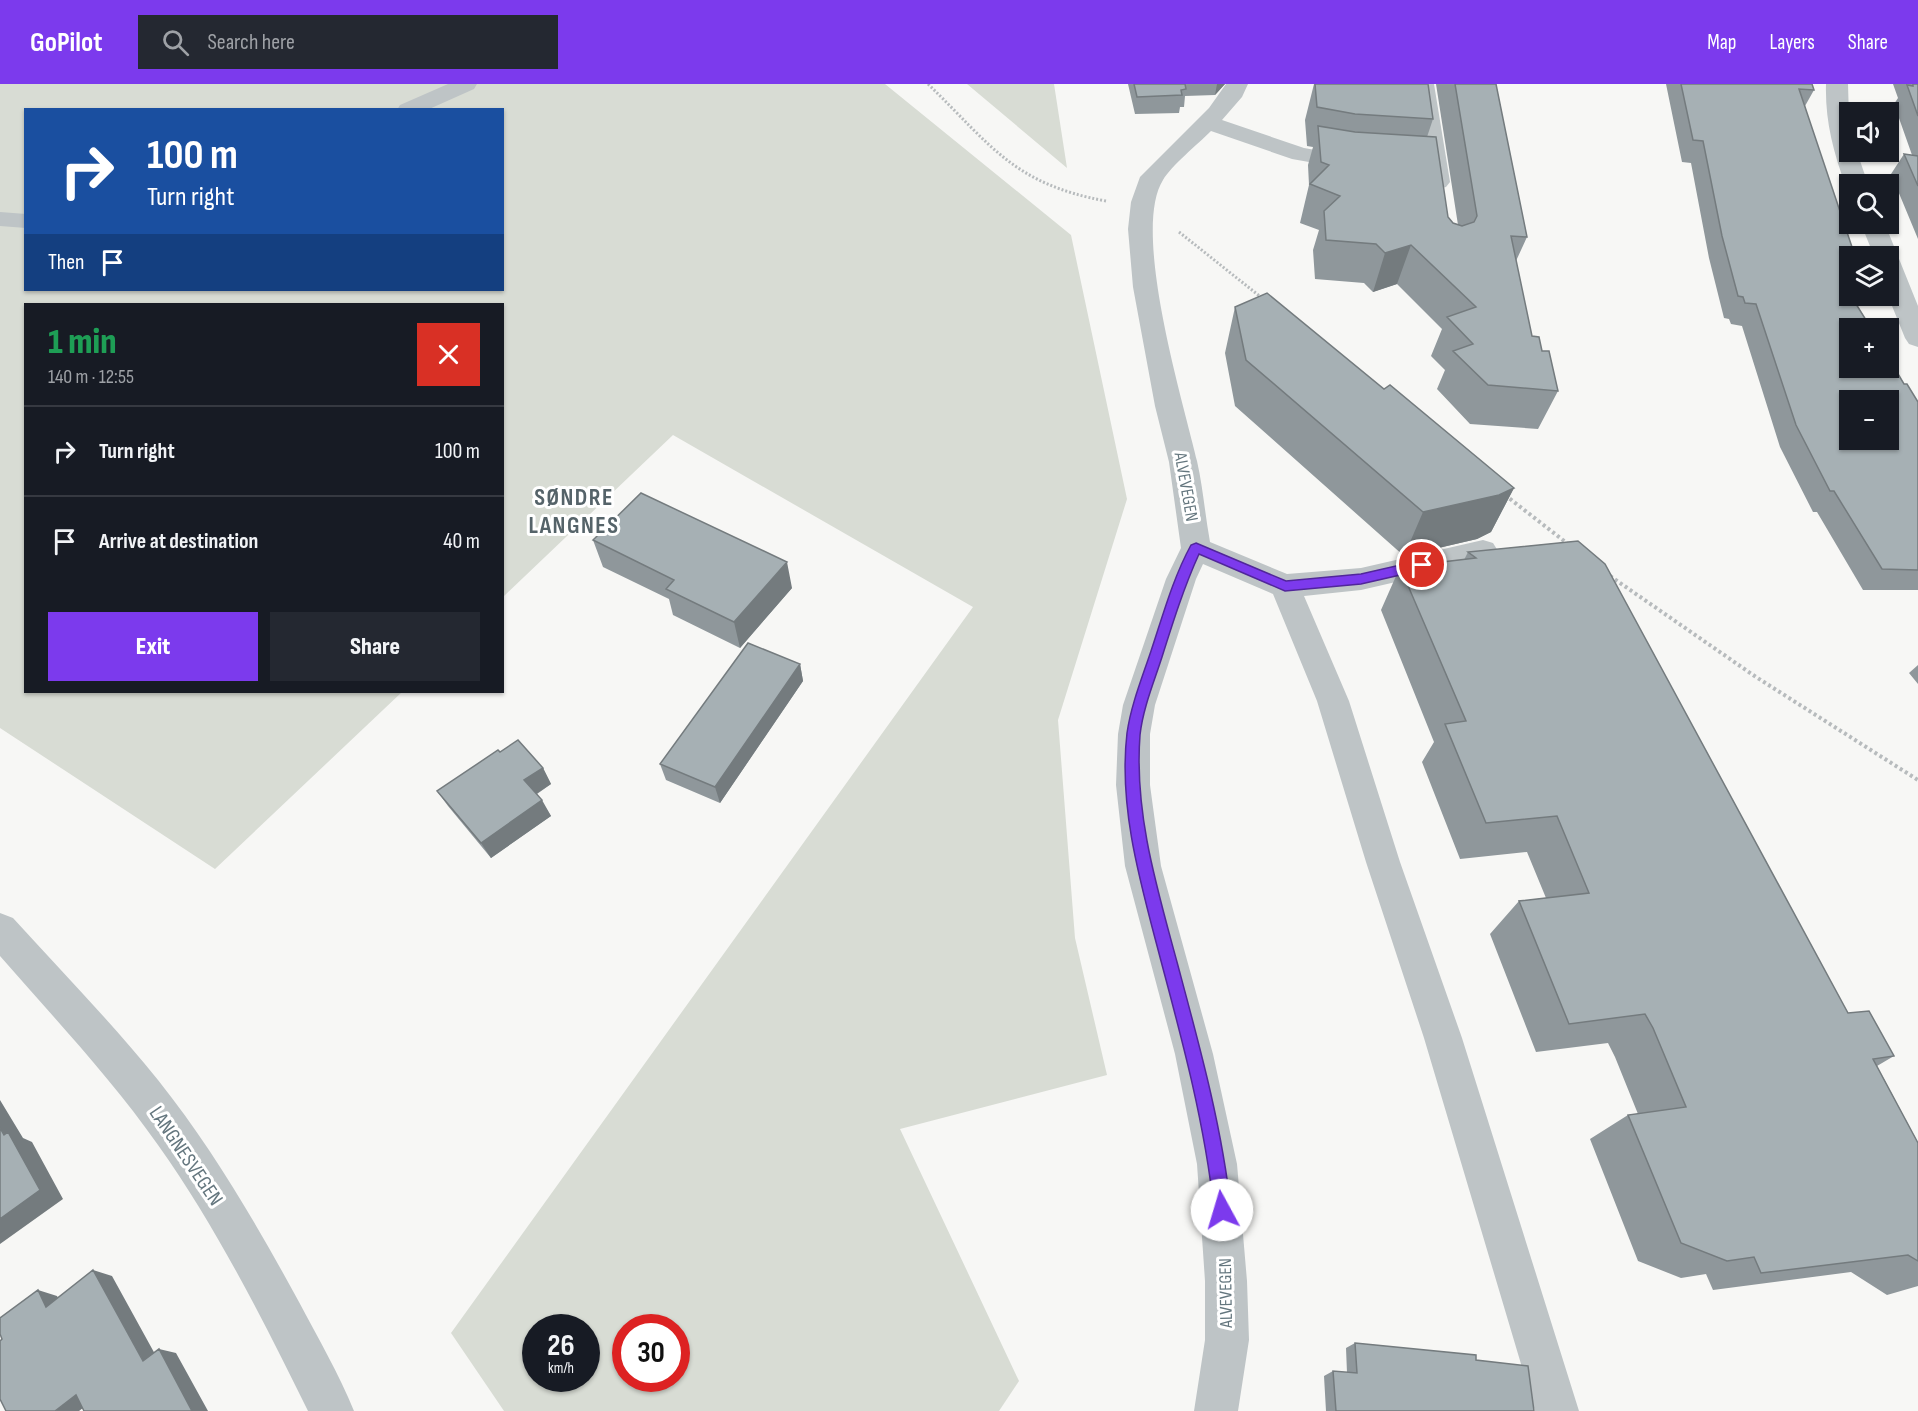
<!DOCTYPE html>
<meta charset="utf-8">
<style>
:root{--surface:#171b24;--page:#242831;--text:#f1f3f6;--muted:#9ea1a6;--line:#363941;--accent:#7c3aed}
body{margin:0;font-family:"Sofia Sans Condensed",sans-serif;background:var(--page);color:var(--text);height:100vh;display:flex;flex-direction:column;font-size:22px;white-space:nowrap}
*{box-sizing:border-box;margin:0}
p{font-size:20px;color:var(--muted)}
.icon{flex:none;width:33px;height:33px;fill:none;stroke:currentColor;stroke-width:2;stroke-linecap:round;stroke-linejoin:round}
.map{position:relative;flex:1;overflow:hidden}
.panel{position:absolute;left:24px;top:219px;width:480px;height:390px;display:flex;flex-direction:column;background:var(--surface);border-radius:0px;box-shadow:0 2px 4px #0004}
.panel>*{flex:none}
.guide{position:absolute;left:24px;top:24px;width:480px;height:183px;border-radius:0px;box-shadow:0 2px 4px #0004;background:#1a4fa0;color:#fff;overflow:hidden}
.fabs{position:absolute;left:1839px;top:18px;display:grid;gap:12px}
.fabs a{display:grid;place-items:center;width:60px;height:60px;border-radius:0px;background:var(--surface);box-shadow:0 2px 4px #0004;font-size:30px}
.speed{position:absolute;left:522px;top:1230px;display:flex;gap:12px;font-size:30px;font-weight:700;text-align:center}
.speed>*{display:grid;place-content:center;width:78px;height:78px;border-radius:50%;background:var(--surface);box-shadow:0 2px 4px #0004;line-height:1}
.speed small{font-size:15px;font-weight:400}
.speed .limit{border:9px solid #d22;background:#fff;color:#111}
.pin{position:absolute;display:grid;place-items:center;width:51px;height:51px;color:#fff;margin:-26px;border:3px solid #fff;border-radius:50%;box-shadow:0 2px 6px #0007}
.me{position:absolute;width:66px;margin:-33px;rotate:354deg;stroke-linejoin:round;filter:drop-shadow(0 0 4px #0008)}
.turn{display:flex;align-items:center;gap:21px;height:126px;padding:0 24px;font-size:27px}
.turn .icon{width:78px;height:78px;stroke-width:2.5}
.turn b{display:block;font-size:42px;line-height:51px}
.then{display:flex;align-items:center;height:57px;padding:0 24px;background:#0003;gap:12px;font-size:22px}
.round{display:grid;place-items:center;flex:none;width:63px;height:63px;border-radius:0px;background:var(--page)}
.head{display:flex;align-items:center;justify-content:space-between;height:102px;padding:0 24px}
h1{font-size:36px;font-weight:800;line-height:45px;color:#1e9e55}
.button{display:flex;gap:12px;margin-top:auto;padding:12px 24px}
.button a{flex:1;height:69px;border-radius:0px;background:var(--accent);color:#fff;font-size:24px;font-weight:800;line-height:69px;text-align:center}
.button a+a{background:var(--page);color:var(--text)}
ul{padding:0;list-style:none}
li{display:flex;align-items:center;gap:18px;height:90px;padding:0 24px;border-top:2px solid var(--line)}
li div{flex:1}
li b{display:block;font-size:22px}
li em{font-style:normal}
header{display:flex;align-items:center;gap:36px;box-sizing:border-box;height:84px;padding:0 30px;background:var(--accent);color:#fff}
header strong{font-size:28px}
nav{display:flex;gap:33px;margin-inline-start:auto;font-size:21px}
.search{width:420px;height:54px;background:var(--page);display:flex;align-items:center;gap:15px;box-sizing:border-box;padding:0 21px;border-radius:0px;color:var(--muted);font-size:22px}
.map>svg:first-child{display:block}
</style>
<header>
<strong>GoPilot</strong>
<div class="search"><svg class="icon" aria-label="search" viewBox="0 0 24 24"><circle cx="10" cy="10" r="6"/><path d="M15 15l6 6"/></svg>Search here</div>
<nav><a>Map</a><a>Layers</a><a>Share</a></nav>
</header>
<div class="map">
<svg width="1918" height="1327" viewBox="0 0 1918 1327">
<rect width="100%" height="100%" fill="#f7f7f5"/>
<path fill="#d8dcd4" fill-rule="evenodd" d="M0,0H885L1071,151L1127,415L1058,636L1075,854L1107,991L900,1045L1019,1297L999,1327H504L451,1249L973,523L673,351L503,513L502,220H26V608H402L215,785L0,644ZM26,26H502V206H26ZM536,1244H586V1294H536ZM626,1244H676V1294H626Z
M967,0H1054L1067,84Z"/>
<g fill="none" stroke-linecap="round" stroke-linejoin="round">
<path stroke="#b7bbbd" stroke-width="3" stroke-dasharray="2 2" stroke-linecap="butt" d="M928,0C991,61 1013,100 1106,117
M1179,148L1262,214"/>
<path stroke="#b7bbbd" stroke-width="4" stroke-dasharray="3 3" stroke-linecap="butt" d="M1505,411L1568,460
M1610,492L1756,593L1918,696"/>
<path fill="#bec4c6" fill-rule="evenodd" d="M448,0H477L474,5L427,26H397L400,21Z
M1226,0H1248L1242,13L1222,36L1304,64L1362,74L1365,79L1362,84L1354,86L1292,75L1211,47C1198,60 1171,82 1163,96C1131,147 1183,317 1197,377C1203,403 1205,431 1210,458L1287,490L1361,484L1483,456L1493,459L1498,467L1493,475L1483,478L1361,506L1304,512L1349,617L1400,778L1462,954L1579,1327H1535L1424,954L1366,778L1317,617L1273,510L1203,480L1196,495L1155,621L1150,650V701L1161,782L1213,970L1237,1080L1247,1197L1249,1256L1238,1327H1194L1205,1256V1197L1197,1080L1175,970L1125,782L1116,701L1118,650L1123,621L1166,495L1181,464L1169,378L1155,322L1133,203L1128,145L1131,118L1140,93L1209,24Z
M1412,0H1434L1450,98L1446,103L1438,105L1430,103L1426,98Z
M1826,0H1848L1850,68H1857L1868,100H1850V105L1845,100C1833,67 1825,36 1826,0Z
M0,128L26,130V144L0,142Z
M1861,140H1885L1918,222V263L1909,260L1905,254L1888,212V172H1874Z
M0,829L13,834C62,888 113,940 158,996C213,1065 257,1141 299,1218C318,1254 339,1290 354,1327H308C263,1236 217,1144 158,1061C111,994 54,934 0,872Z"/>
</g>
<path fill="#8f979b" d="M1128,0H1225L1215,11L1185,12L1184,23H1180L1179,29L1135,30Z
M1314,0H1428L1433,35L1427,53L1448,133L1453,139L1458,141L1436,0H1496L1527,153L1516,177L1532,252L1542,267L1558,307L1538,345L1470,340L1437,305L1445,286L1431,272L1442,245L1397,200L1373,208L1364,199L1315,195L1313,166L1319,146L1300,139L1309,101L1308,81L1313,63L1307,62L1305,36Z
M1666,0H1812L1814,6L1805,22L1850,172V206L1849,207L1904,300L1918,318V506H1863L1817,428H1813L1780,363L1742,242L1731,240L1729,235L1724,234L1709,174L1691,79L1682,78Z
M1893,0H1918V155L1891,90L1904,70L1912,71L1894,20L1898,14Z
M1235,223L1384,305L1514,404L1491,448L1477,455L1404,472L1235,322L1225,269Z
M593,456L792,504L740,564L673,531L669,515L603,483Z
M1578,457L1848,929L1894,972L1877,982L1918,1059V1202L1887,1211L1851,1188L1713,1206L1706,1190L1681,1194L1638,1177L1590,1055L1628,1031L1638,1030L1615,973L1608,959L1536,968L1490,850L1519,817L1546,814L1527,768L1460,775L1422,678L1434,658L1381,526L1400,483L1464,476L1468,468Z
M800,580L803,597L720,719L666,696L660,680Z
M1918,581V600L1909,589Z
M500,668L543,684L551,700L537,710L551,732L491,774L448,722L437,707Z
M1355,1259L1476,1276L1534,1327H1326L1324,1292L1333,1287L1347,1289L1346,1264Z"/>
<path fill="#747b7e" d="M1217,0H1225L1215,11Z
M1411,161L1397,200L1373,208L1385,169Z
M1850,197V206L1845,212L1844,200Z
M1514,404L1491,448L1477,455L1404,472L1423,428Z
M787,478L792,504L740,564L734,538Z
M800,580L803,597L720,719L715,703Z
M543,684L551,700L533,712L524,696Z
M542,716L551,732L491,774L481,759Z
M0,1016L23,1054L32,1058L63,1115L0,1160V1135L4,1051L0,1044Z
M93,1186L112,1192L161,1281L143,1277Z
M38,1206L57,1212L66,1228L46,1223Z
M159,1265L176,1269L208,1327H192Z
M76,1311L96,1314L79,1327H55Z"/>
<path fill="#a6b0b4" stroke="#747b7e" stroke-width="1.5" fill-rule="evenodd" d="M1134,0H1185L1186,5L1181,6L1182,11L1137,13Z
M1315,0H1428L1433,35L1355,30L1317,23Z
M1455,0H1496L1527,153L1511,152L1532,252L1539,253L1542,267H1549L1558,307L1488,301L1453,267L1473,260L1447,233L1476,223L1411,161L1385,169L1376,160L1326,156L1324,127L1340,112L1310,100L1329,81L1321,78L1318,42L1355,48L1436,53L1448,133L1453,139L1462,142L1474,138L1477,132Z
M1681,0H1812L1814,6L1799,5L1855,172H1850V197L1844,200L1850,209V212H1851L1871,244H1850V284H1888V273L1904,300H1907L1918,318V486L1882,485L1834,407H1830L1796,341L1756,220L1745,219L1743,213L1738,212L1722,152L1703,57L1693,56ZM1850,316H1888V356H1850Z
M1913,0H1918V32L1907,1L1913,2Z
M1904,70L1918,72V102Z
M1267,209L1384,305L1390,301L1514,404L1499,411L1423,428L1246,276L1235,223Z
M641,409L787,478L734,538L666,505L674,496L593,456Z
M1578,457L1605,480L1848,929L1869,927L1894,972L1873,975L1918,1059V1177L1908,1171L1761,1189L1754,1173L1727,1177L1681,1159L1628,1031L1686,1023L1653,944L1645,930L1569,940L1519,817L1589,809L1557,732L1486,739L1445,640L1466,637L1400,483L1476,474L1468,468Z
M748,559L800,580L715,703L660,680Z
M518,656L543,684L524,696L542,716L481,759L437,707L498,666L500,668Z
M0,1044L4,1051L8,1048L40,1106L0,1135Z
M93,1186L143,1277L159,1265L192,1327H84L76,1311L55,1327H6L0,1315V1257L2,1255L0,1250V1234L38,1206L46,1223Z
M1355,1259L1476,1271V1276L1528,1282L1534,1327H1336L1333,1287L1357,1289Z"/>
<path fill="#7c3aed" stroke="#51269a" stroke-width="1.5" d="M1196,459L1286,497L1361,490L1422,476L1428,481L1422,486L1361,500L1285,507L1199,470C1184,503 1173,538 1162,573C1154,598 1143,624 1140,651C1134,729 1157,804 1177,878C1199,960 1222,1042 1231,1126L1228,1132L1222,1134L1216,1132L1214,1126C1205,1041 1183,959 1161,877C1142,804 1118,726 1127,649C1131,621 1142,594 1151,567C1163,531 1173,494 1191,461Z"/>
<g text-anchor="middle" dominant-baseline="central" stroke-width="6" stroke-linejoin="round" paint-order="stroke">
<g font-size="18" fill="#64767e" stroke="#fff">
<text transform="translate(1186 403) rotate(80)">ALVEVEGEN</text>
<text transform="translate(1226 1209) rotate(-91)">ALVEVEGEN</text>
</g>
<g font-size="21" fill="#64767e" stroke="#fff">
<text transform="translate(186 1072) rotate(56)">LANGNESVEGEN</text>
</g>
<g font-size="24" font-weight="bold" letter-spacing="1.5" fill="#556369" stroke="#fff">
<text x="574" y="413">SØNDRE<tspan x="574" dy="28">LANGNES</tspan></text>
</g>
</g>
</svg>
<div class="fabs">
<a><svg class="icon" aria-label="sound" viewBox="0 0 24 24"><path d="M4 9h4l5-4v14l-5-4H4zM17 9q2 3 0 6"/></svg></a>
<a><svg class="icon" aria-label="search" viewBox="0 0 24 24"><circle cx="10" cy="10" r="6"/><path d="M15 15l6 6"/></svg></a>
<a><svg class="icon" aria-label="layers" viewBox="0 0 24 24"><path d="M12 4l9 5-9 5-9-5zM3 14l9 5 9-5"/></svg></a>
<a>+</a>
<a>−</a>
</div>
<div class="speed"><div>26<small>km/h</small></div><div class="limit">30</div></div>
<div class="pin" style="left:1422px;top:481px;background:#d93025"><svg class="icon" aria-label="arrive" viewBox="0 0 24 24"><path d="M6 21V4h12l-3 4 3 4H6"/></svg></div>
<svg class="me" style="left:1222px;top:1126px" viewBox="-20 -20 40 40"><circle r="19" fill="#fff"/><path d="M0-13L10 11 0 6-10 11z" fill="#7c3aed"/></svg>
<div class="guide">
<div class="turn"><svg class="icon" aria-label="right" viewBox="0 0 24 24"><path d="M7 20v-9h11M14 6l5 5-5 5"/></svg><div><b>100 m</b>Turn right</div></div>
<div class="then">Then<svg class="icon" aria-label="arrive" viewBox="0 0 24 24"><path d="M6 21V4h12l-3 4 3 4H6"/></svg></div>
</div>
<section class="panel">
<div class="head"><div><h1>1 min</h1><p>140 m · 12:55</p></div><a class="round" style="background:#d93025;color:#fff"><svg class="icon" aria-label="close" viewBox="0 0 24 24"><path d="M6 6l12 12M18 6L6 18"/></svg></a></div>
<ul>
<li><svg class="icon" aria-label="right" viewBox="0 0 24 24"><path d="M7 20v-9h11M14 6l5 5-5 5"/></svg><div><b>Turn right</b></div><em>100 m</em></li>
<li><svg class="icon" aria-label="arrive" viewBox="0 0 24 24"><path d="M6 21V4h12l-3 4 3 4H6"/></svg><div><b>Arrive at destination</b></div><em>40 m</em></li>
</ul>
<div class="button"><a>Exit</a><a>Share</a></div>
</section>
</div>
